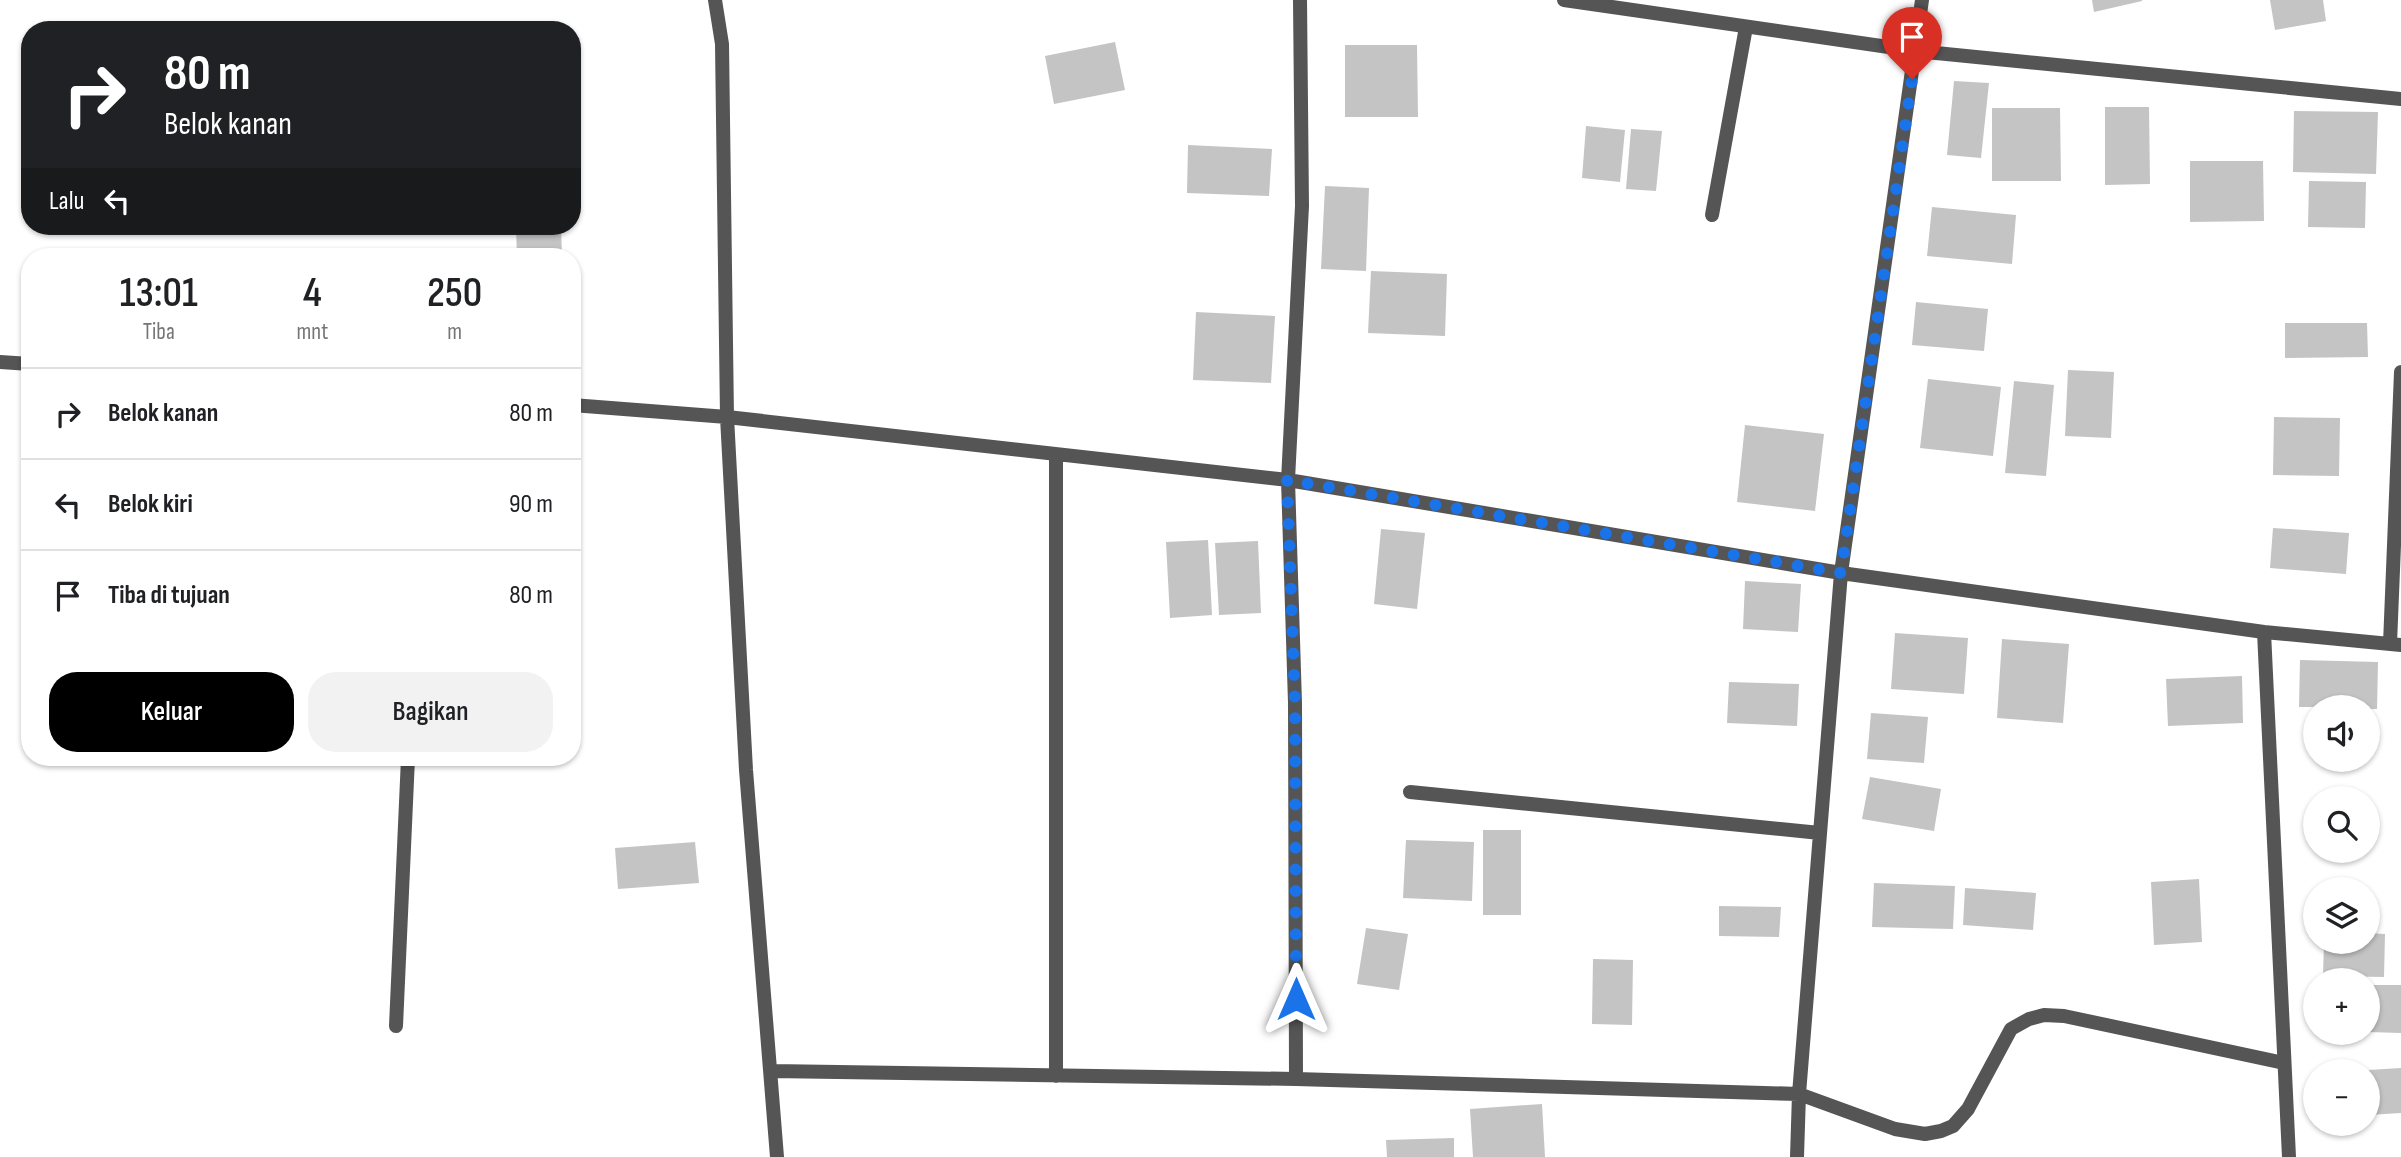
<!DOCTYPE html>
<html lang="id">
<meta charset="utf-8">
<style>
:root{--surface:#fff;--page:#f2f2f2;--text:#202124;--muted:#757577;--line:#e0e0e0;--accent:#000}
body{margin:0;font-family:"Sofia Sans Condensed",sans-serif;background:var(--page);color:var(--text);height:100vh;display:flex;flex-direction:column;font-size:26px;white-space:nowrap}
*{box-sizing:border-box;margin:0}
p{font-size:23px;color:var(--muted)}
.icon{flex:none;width:38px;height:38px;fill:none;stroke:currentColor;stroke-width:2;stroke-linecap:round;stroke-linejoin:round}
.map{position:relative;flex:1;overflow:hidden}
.drawer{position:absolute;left:21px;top:248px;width:560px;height:518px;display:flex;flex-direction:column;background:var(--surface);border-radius:28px;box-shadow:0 2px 5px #0004}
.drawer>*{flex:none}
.top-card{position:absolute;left:21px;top:21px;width:560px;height:214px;border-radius:28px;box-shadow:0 2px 5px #0004;background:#202124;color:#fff;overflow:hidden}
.tools{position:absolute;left:2303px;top:695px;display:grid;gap:14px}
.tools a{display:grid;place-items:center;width:77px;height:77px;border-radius:50%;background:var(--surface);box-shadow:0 2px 5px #0004;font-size:35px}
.pin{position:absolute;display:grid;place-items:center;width:60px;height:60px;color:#fff;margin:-72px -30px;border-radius:50% 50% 50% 0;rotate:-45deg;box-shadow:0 0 7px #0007}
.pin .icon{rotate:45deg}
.me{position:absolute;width:77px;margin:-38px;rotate:0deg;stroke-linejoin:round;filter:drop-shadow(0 0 5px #0008)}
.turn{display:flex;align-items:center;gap:24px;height:147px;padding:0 28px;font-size:32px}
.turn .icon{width:91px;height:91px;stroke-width:2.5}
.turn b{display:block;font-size:49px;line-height:60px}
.then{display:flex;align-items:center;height:66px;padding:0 28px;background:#0003;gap:14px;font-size:26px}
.eta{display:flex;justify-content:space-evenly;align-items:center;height:119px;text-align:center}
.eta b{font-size:42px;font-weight:600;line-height:49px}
.primary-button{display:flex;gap:14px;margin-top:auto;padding:14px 28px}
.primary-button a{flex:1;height:80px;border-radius:28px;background:var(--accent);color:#fff;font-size:28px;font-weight:600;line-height:80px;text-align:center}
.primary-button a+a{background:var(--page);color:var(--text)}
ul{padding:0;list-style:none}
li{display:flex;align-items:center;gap:21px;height:91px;padding:0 28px;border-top:2px solid var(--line)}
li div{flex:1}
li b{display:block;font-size:26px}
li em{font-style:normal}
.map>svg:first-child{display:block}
</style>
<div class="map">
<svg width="2401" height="1157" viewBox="0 0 2401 1157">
<rect width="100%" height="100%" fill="#fff"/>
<path fill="#c4c4c4" d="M2092,0H2142V1L2094,12Z
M2270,0H2323L2326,21L2275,30Z
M1115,42L1125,90L1054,104L1045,56Z
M1345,45H1417L1418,117H1345Z
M1954,81L1989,83L1981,158L1947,155Z
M2105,107H2149L2150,184L2105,185Z
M1992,108H2060L2061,181H1992Z
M2294,111L2378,112L2376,174L2293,172Z
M1586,126L1625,130L1620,182L1582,178Z
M1631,129L1662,131L1656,191L1626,189Z
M1188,145L1272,149L1269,196L1187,193Z
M2190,161H2263L2264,221L2190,222Z
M2309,181L2366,182L2365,228L2308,227Z
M1325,186L1369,188L1366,271L1321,269Z
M1932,207L2016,215L2012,264L1927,256Z
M516,226H561L562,257H517Z
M1371,271L1447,274L1445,336L1368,333Z
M1916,302L1988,309L1984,351L1912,345Z
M1196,312L1275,316L1271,383L1193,380Z
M2285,323H2367L2368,357L2285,358Z
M2068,370L2114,372L2111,438L2065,436Z
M1928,379L2001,387L1993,456L1920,448Z
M2014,381L2054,385L2046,476L2005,473Z
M2274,417L2340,418L2339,476L2273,475Z
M1745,425L1824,434L1815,511L1737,502Z
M2273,528L2349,533L2346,574L2270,568Z
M1381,529L1425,533L1417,609L1374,604Z
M1208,540L1212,615L1170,618L1166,542Z
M1258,541L1261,613L1219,615L1215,543Z
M1745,581L1801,584L1798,632L1743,629Z
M1895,633L1968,638L1964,694L1891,689Z
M2002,639L2069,644L2063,723L1997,718Z
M2300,660L2378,662L2377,709H2368V707H2299Z
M2242,676L2243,723L2168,726L2166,679Z
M1729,682L1799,684L1797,726L1727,723Z
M1871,713L1928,717L1924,763L1867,759Z
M1870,777L1941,789L1934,831L1862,819Z
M1483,830H1521V915H1483Z
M1406,840L1474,842L1472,901L1403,898Z
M695,842L699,883L618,889L615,848Z
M2199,879L2202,942L2154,945L2151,882Z
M1874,883L1955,886L1953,929L1872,927Z
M1965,888L2036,893L2033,930L1963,925Z
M1719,906L1781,907L1779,937L1719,936Z
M1366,928L1408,934L1399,990L1357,984Z
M2368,933L2385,934L2384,977L2323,976L2324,942H2368Z
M1593,959L1633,960L1632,1025L1592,1024Z
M2368,985H2401V1033L2368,1032Z
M2401,1068V1113L2368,1115V1070Z
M1542,1104L1545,1157H1473L1470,1109Z
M1454,1138V1157H1387L1386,1140Z"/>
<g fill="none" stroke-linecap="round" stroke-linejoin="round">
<path stroke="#555" stroke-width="14" d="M1712,215L1746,27"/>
<path stroke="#555" stroke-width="14" d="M715,0L722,44L727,417L746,770L777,1157
M1564,0L1916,51L2401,99
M0,362L30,364
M572,405L727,417L1288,480L1841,573L2264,632L2401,645
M2264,632L2289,1157
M2390,644L2401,372
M1410,792L1820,833
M396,1026L408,758
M772,1071L1296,1079L1799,1094L1895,1129L1925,1134L1941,1131L1953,1126L1968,1109L2011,1029L2029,1019L2044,1015L2064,1016L2284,1063
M1056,1076V454
M1296,1079L1295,703L1288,480L1302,206L1300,0
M1797,1157L1799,1094L1841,573L1922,0"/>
</g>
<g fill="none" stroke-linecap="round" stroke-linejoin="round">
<path stroke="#1a73e8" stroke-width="12" stroke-dasharray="0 21.6" d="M1296,999L1295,703L1287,480L1841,573L1912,79"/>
</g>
</svg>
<div class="tools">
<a><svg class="icon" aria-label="sound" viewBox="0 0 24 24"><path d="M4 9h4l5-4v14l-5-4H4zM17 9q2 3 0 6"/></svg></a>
<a><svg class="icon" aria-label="search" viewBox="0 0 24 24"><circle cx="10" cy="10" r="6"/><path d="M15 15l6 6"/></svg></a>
<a><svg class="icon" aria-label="layers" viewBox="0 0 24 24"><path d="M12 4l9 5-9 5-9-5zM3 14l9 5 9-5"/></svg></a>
<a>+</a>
<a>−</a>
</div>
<div class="pin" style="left:1912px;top:79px;background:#d93025"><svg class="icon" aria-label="arrive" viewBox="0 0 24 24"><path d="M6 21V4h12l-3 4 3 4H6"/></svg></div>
<svg class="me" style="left:1296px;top:999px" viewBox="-20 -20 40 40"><path d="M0-17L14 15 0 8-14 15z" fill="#1a73e8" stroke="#fff" stroke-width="4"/></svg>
<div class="top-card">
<div class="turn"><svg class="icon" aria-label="right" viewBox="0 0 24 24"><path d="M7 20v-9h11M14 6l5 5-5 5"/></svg><div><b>80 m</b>Belok kanan</div></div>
<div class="then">Lalu<svg class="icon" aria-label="left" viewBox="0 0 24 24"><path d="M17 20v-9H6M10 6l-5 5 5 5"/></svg></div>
</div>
<section class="drawer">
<div class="eta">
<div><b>13:01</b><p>Tiba</p></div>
<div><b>4</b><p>mnt</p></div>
<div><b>250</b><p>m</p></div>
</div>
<ul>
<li><svg class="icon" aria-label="right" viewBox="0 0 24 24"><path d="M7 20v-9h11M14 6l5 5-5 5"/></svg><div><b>Belok kanan</b></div><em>80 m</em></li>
<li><svg class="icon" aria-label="left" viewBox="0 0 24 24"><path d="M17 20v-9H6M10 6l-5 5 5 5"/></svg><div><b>Belok kiri</b></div><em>90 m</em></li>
<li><svg class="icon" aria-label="arrive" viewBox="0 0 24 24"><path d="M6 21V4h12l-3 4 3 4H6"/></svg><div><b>Tiba di tujuan</b></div><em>80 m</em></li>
</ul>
<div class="primary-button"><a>Keluar</a><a>Bagikan</a></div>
</section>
</div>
